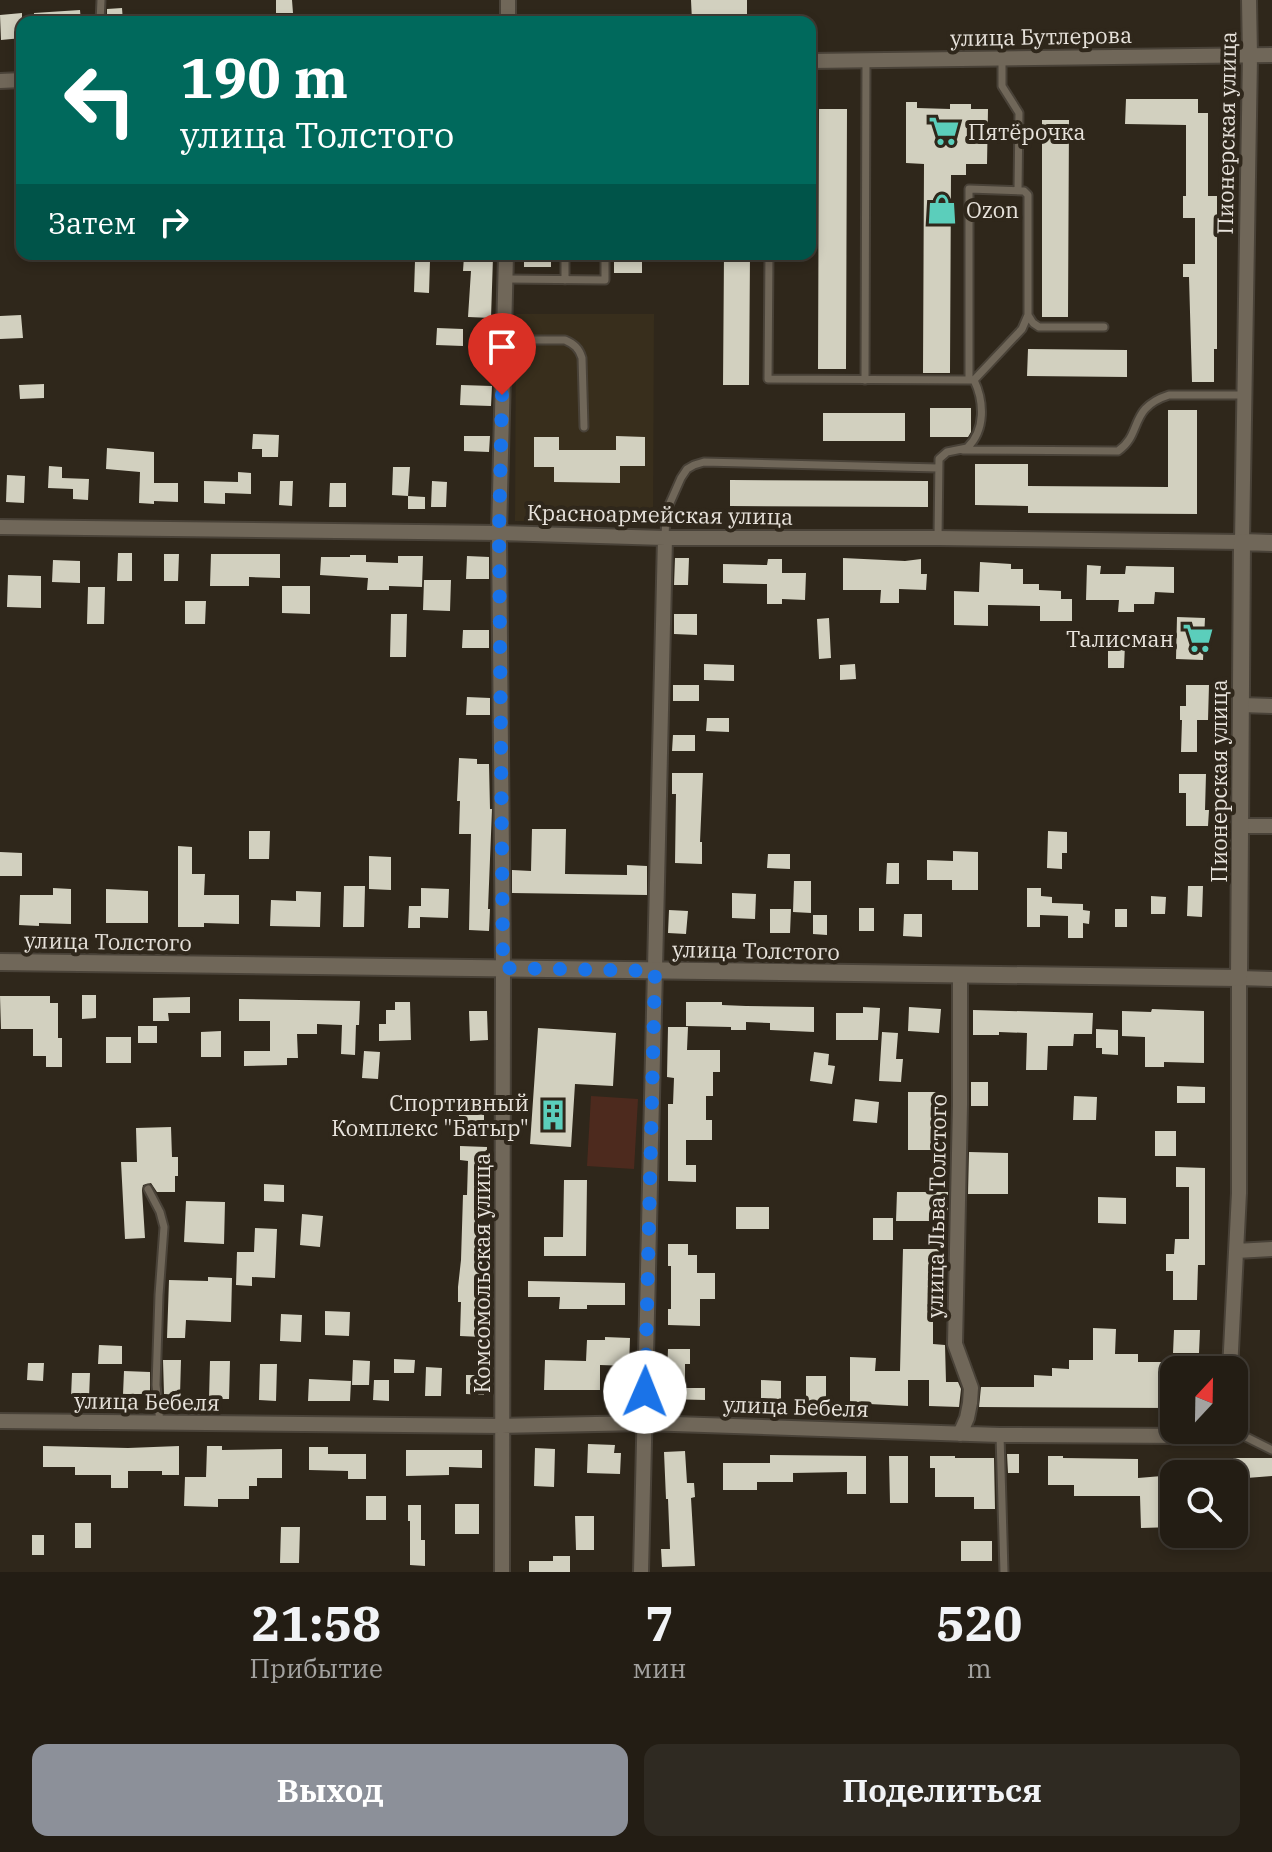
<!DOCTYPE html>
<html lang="ru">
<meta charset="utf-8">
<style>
:root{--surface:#231d14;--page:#2f2a22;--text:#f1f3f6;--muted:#a3a2a0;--line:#403b34;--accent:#8c9099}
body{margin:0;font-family:"IBM Plex Serif",serif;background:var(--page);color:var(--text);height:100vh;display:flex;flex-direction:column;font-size:30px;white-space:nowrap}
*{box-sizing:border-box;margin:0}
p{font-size:26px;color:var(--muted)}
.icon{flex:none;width:44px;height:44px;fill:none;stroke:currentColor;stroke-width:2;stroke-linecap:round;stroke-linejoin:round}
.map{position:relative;height:1572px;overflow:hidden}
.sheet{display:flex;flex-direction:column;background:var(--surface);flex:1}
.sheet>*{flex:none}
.banner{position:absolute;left:16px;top:16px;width:800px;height:244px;border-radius:16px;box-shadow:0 4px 12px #0003,0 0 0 2px var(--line);background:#00695c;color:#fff;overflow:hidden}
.needle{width:52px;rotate:22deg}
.controls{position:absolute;left:1160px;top:1356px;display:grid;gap:16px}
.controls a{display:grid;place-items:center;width:88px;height:88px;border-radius:16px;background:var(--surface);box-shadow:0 4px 12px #0003,0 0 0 2px var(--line);font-size:40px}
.pin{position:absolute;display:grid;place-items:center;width:68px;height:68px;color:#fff;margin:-82px -34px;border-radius:50% 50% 50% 0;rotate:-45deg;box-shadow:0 0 8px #0007}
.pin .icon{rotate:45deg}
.me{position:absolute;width:88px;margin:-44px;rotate:1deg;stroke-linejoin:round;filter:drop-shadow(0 0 6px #0008)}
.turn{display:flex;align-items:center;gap:28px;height:168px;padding:0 32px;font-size:36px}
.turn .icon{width:104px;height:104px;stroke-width:2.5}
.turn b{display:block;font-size:56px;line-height:68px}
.then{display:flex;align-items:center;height:76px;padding:0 32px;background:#0003;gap:16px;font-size:30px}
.eta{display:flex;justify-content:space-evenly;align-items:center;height:136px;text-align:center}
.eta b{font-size:48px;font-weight:700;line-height:56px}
.cta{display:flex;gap:16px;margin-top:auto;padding:16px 32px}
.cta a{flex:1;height:92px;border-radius:16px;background:var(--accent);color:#fff;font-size:32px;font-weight:700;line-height:92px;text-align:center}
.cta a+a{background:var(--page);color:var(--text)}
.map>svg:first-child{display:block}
</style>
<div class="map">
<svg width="1272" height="1572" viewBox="0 0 1272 1572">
<rect width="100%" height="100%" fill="#2f271b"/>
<path fill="#382e1c" d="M516,314H654L653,522L515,521Z"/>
<path fill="#4d2a1e" d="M591,1096L638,1099L634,1169L587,1166Z"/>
<path fill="#d2d0bf" d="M276,0H292L293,13H276Z
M691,0H747V20L692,21Z
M122,8L123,22H107V9Z
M80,10L81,22H34V13Z
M22,13V38L1,40L0,15Z
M1126,99H1198V113H1208V196H1217V349H1214V382H1192L1189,277H1183V264H1195V218H1183V196H1186V125L1125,124Z
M906,102H917V108L950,109V104H971V109H988L987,164H966V175H951L950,373H923L924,164L906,163Z
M819,109H847L846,369H818Z
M1042,120H1069L1068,317H1042Z
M524,254H551V267H524Z
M614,254H642V273H614Z
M724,254H750L749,385H723Z
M464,256L493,257L491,318L468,317L471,271H463Z
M415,261H430L429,293L414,292Z
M21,315L23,338L0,339V316Z
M437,328L463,329V346L436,345Z
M1028,349L1127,350V377L1027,376Z
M44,384V398L20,399L19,385Z
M461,385L492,386L491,406L460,405Z
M930,408H971V432L968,437H930Z
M1168,410H1197V514L1028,513V506L975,505V464H1028V486L1168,487Z
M823,413H905V441H823Z
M253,434L279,435L278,457H262V449H252Z
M464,436H490L489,452L464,451Z
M616,436L645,437V466H620V483L554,482V467H534V437H559V450H616Z
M107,448L154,452V483H178V502L154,501V504L139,503L140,472L106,469Z
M49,466L62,467V478L89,479L88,500L73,499V489L48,488Z
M393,467H410L408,496L392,495Z
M238,472L251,473V494L225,493V504L204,503V481L238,482Z
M7,475L25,476L24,503L6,502Z
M730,480L928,481V507L730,506Z
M280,481H293L292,506L279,505Z
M432,481L447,482L446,507H431Z
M330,483H346V507H329Z
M408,496L425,497V509H408Z
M118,553H132V581H117Z
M164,554H179L178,581H164Z
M211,554H280V578L249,577V586H210Z
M350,555H366V562L398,563V556H423L422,587L389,586V590H367L368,578L320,575L321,557H350Z
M467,556L489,557V579H466Z
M675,558H689L688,585H674Z
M843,558L905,561L921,559V574H927L926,590L899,589V603H880L881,590H843Z
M768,559H782V573H806L805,600L782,599V604H767V584L723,583V564L767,565Z
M53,560L80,561V583L52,582Z
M980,562L1011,564V569H1023V584H1039V590L1061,591V599H1072V621H1040V606L988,605V626L954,625V591L979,592Z
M1087,565L1101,566L1100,574H1125L1126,566L1174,567V593L1155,592L1154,604H1134V612H1118L1119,600H1086Z
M8,575L41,576V608L7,607Z
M424,580H451L450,611L423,610Z
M282,586H310V614L282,613Z
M88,587H105L104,624H87Z
M185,601H206L205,624H185Z
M391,614H407L406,657H390Z
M674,614H697V635L674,634Z
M1177,617L1205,618L1203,660L1176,659Z
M829,618L831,658L819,659L817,619Z
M463,630H489V648H462Z
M1108,644H1125L1124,668H1108Z
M704,664L734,665V681L704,680Z
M855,664L856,679L840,680V665Z
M673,685H699V701H673Z
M1186,685H1209L1208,720H1197V752H1181L1182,720H1180V706H1186Z
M467,697L490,698V715H466Z
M707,718H729V732L706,731Z
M673,735H695V751H672Z
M459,758L477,759V764H489L490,809H492L488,909H490L489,931L469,930L471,834H459L460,801H457Z
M672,773H703L700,842H702V864L675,863L676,794H672Z
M1179,774H1206L1205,810H1209L1208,826H1186V793H1179Z
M532,829H566L565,874L627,875V865L647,866V895L512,893V870L531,871Z
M249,831H270L269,859H249Z
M1048,831L1067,832V853H1062V869L1047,868Z
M178,846L192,847V874H205L204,895H239V924L204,923V927H178Z
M953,851L978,852V890H952V880H927V860L953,861Z
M0,852L22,853V876H0Z
M768,854H790V869L767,868Z
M369,856L391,857V890L369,889Z
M887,863H899V884H886Z
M794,881H811V913L793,912Z
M344,886H365L364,927H343Z
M1188,886H1203L1202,917L1187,916Z
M53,888L71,889V924L39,923V926L19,925L20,895H53Z
M421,888L449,889L448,918L420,917V928H408L409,906H421Z
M1027,888H1041V896L1052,897V903L1083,904V910L1090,911L1089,924L1083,923V938H1068V916L1040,915V927H1027Z
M106,889L148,891V923H106Z
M296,891L321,892L320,927L270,926L271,900L296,901Z
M732,893L756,894L755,919L732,918Z
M1151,896L1166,897L1165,914H1151Z
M859,908H874V931H859Z
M770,909H791L790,933H770Z
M1115,909H1127V927H1115Z
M669,910L688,911L686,934L668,933Z
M904,914H922V937L903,936Z
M813,915H827V935L813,934Z
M82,995H96V1018L82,1019Z
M0,996H50V1003H58V1038H62V1067H46V1056H33V1029H1Z
M190,997V1013H168L169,1021H153V998Z
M239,999L360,1001L359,1025H356L355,1055L341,1054L342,1025L317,1024V1034H297L298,1058H287V1065L244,1066V1051H270V1021H239Z
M395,1002H410L411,1040L379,1041V1024H386V1010H395Z
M686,1002H722V1005L746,1006L814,1007V1032L770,1030V1023L746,1022V1030H731V1027L686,1026Z
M863,1007L880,1008L878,1040H836V1013H863Z
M909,1007L941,1009L939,1033L908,1031Z
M1152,1009L1204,1011V1063L1164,1062V1067H1145V1037L1122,1036V1011L1151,1012Z
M973,1010L1093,1013L1092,1034H1074L1073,1046H1048L1047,1070H1026L1027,1033L999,1032V1035H973Z
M469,1011H487L488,1040L470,1041Z
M138,1026H157V1043H138Z
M668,1027H688L687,1050H720V1072H713V1096H706V1120H712V1140H686V1165H696V1182L668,1181V1104H673L674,1078L667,1077Z
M538,1028L616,1033L613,1086L575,1084L571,1147L530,1144Z
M1096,1029L1118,1030V1055L1102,1054V1048H1096Z
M221,1031V1057H201V1032Z
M882,1032L898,1033L896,1059H903L901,1082L879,1081Z
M106,1037H131V1063H106Z
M364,1051L380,1052L378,1079L362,1078Z
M814,1052L829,1054L828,1065L835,1066L832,1084L810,1081Z
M971,1082H988V1106H971Z
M1177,1086L1205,1087V1103H1177Z
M908,1092H945V1150H908Z
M1074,1096L1097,1097L1096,1120H1073Z
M855,1099L879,1102L877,1123L853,1121Z
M459,1100H484V1123H459Z
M171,1127L172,1157H178V1176H175V1192H157L151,1183L143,1185L142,1190L145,1238L125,1239L121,1162H137L136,1128Z
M1155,1131H1176V1156H1155Z
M460,1146L487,1147L486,1212H478L477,1260L484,1261L482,1337L460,1336L461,1302H458V1287L461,1260L463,1195H467L468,1161L460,1160Z
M969,1152L1008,1153V1194H968Z
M1176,1167L1205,1168V1265H1198L1197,1300H1173V1271H1166V1254H1174L1175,1239H1189V1187H1176Z
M564,1180H587L586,1256H544V1237H563Z
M264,1184L284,1185V1202L264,1201Z
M897,1192H948V1221H896Z
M1098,1197L1126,1198V1224L1098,1223Z
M186,1201L225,1202L224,1244L184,1242Z
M736,1207H769V1229H736Z
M302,1214L323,1216L320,1247L300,1245Z
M873,1218H893V1240H873Z
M255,1228L277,1229L275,1278L252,1277V1286L236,1285L237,1252H254Z
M668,1244H688V1255H697V1273H715V1299H700V1326L668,1325V1309H671V1266H668Z
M903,1249H941V1280H933V1344L945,1345L946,1382H958L961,1389L959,1407L929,1406V1380H908V1406L850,1403V1357L876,1358L875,1371H900Z
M208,1277L232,1278L231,1322L186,1320L185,1338H167L169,1280L208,1281Z
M528,1281L625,1283V1305H587V1309H559L560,1297H528Z
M325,1311L350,1312L349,1336L325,1335Z
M281,1314L302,1315L301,1342L280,1341Z
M1093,1328L1116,1329L1115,1354H1138V1362H1168V1395H1174V1408L979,1407L981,1387H1034V1375L1052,1376V1368L1069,1369V1360H1093Z
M1174,1330H1200L1199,1353H1173Z
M605,1337L630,1338L629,1366L600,1365V1390H544L545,1360L586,1361L587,1340H605Z
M99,1345L122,1346V1364H98Z
M668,1349H690V1364H685V1388H705V1400L666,1399Z
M394,1359L415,1360L414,1373H394Z
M163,1360H181L180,1395L164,1394Z
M353,1360L370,1361L369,1385H352Z
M210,1361H230L229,1399H209Z
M28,1363H44L43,1381L27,1380Z
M260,1364H277L276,1401L259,1400Z
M426,1367L442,1368L441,1396H425Z
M124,1371L150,1372V1394H123Z
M72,1373H90L89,1398L71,1397Z
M466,1375H484V1395L466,1394Z
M806,1376H826V1403H806Z
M309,1379L351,1381L350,1401H308Z
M374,1380H389V1401L373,1400Z
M761,1380L781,1381V1403H761Z
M588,1444L615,1445L614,1453H621L620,1474L587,1473Z
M43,1446L128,1448L179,1446V1475H162V1471H128V1488H111V1475H75V1467H43Z
M207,1446H222V1450L282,1449V1478H257V1486H249V1499H218V1507L184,1506L185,1477H206Z
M309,1447H328V1454H366V1479H348V1471L309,1470Z
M535,1448L555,1449L554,1487L534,1486Z
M406,1450H482V1468L449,1467V1475L406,1476Z
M685,1451L687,1483H694L695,1497L691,1498L695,1566L662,1567L661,1549H670L668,1499H666L664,1452Z
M1007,1454H1019V1473H1008Z
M770,1455L866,1456V1494H847V1472L793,1473V1482H757V1490H723V1463H770Z
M889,1456H908V1503H890Z
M930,1456H955V1458H994L995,1509H974V1497H935V1468H930Z
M1048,1456H1063V1458L1138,1459V1478L1162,1476L1163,1487L1174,1485V1527L1141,1528L1140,1496H1074V1485H1048Z
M1184,1458H1203V1474H1184Z
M1233,1458H1272V1476L1234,1479Z
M366,1496H386V1520H366Z
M455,1504H479V1534H455Z
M408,1505H421V1540H425V1566L410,1565V1521H408Z
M575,1516H594V1550H576Z
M75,1523H91V1548H75Z
M281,1527H300L299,1563H280Z
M32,1535H44V1555H32Z
M961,1541H992V1561H961Z
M553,1556H570V1572H529V1561H553Z"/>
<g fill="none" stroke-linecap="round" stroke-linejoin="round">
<g stroke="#494238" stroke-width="11">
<path id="service" d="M100,22L101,0
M1002,58V86L1019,113L1018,190
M769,254L768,379L969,380H974L1022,329L1028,315V195L1024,191L969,189V380
M506,279L605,280V254
M565,280V254
M1028,315L1033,323L1039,327H1104
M504,340H565C574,344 579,348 582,358L584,427
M865,380L866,60
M963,450L1118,451C1143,434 1128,408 1169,395H1244
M665,537L666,512L681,478L687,469L694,465L704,462L938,468
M938,538L939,459L947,452L967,448C986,430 984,401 974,380
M148,1189L160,1212L164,1227L159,1295L156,1385L160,1423
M1232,1430L1272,1450
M1000,1435L1004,1572"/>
</g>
<g stroke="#494238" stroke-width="18">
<path id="minor" d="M508,22V0
M810,61L1272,55
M0,81L22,80
M0,527L499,533L665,538H938L1242,542L1250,56L1249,0
M1241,705L1272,706
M1240,826H1272
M960,975V1105L955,1344L971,1388L970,1403L967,1418L960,1434
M1236,1251L1272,1249
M1230,1370L1239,1193V978L1272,979
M0,1421L502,1426L644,1423L1000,1435L1189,1436L1205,1430
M502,1572L503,968L499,533L506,254
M641,1572L665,538"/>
</g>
<g stroke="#494238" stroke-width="20">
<path id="tertiary" d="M0,962L1239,978L1242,542L1272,543"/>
</g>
<use href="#service" stroke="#706759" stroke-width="7"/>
<use href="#minor" stroke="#706759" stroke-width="14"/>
<use href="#tertiary" stroke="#706759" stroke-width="16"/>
</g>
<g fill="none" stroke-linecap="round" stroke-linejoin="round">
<path stroke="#1a73e8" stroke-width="14" stroke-dasharray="0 25.2" d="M502,395L499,533L503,968L655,971L645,1392"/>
</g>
<defs>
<g id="supermarket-bare" transform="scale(2.4)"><path d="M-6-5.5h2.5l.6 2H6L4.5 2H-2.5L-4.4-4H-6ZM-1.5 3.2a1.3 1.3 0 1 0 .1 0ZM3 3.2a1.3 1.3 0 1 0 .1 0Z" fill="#5bcebb" stroke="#2f271b" stroke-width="2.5" paint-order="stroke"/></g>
<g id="shop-bare" transform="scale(2.4)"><path d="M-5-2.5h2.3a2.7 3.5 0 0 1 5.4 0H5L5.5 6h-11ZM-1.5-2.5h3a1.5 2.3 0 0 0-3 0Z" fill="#5bcebb" stroke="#2f271b" stroke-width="2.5" paint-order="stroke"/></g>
<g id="building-bare" transform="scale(2.4)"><path d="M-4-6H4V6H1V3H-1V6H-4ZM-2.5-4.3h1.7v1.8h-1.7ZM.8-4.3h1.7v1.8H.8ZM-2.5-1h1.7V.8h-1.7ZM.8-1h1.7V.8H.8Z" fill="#5bcebb" stroke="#2f271b" stroke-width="2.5" paint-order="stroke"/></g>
</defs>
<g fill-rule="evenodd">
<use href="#supermarket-bare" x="944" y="131"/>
<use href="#shop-bare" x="942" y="209"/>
<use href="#supermarket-bare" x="1198" y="638"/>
<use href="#building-bare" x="553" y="1115"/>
</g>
<g text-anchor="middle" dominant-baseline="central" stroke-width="8" stroke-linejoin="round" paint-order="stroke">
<g font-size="22" fill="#e7e2db" stroke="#2f271b">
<text transform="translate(1041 36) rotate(-1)">улица Бутлерова</text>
<text transform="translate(1226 133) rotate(-89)">Пионерская улица</text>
<text transform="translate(660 514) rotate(1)">Красноармейская улица</text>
<text transform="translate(1218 781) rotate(-90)">Пионерская улица</text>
<text transform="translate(108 941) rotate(1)">улица Толстого</text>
<text transform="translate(756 950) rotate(1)">улица Толстого</text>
<text transform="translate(936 1206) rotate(-89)">улица Льва Толстого</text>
<text transform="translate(481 1273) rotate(-90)">Комсомольская улица</text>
<text transform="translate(147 1401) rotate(1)">улица Бебеля</text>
<text transform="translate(796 1406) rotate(2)">улица Бебеля</text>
</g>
<g font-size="22" fill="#e7e2db" stroke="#2f271b" text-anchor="start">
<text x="968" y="131">Пятёрочка</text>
<text x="966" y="209">Ozon</text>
<text x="1174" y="638" text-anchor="end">Талисман</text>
<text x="529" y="1102" text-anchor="end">Спортивный<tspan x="529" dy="25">Комплекс "Батыр"</tspan></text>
</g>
</g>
</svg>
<div class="controls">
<a><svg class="needle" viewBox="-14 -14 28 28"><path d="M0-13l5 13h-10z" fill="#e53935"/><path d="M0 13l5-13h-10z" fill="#a3a2a0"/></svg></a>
<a><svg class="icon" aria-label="search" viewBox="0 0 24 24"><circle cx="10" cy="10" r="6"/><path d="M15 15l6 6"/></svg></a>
</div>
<div class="pin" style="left:502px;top:395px;background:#d93025"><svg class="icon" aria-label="arrive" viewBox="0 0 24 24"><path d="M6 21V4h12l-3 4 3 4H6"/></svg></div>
<svg class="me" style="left:645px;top:1392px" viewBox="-20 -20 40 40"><circle r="19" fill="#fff"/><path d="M0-13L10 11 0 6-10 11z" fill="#1a73e8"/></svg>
<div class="banner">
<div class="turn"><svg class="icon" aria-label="left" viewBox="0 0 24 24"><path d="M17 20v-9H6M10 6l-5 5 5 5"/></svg><div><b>190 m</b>улица Толстого</div></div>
<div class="then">Затем<svg class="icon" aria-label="right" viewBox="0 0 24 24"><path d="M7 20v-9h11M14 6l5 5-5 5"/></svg></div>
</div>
</div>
<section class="sheet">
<div class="eta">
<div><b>21:58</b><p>Прибытие</p></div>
<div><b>7</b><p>мин</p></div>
<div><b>520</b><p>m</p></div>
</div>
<div class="cta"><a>Выход</a><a>Поделиться</a></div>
</section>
